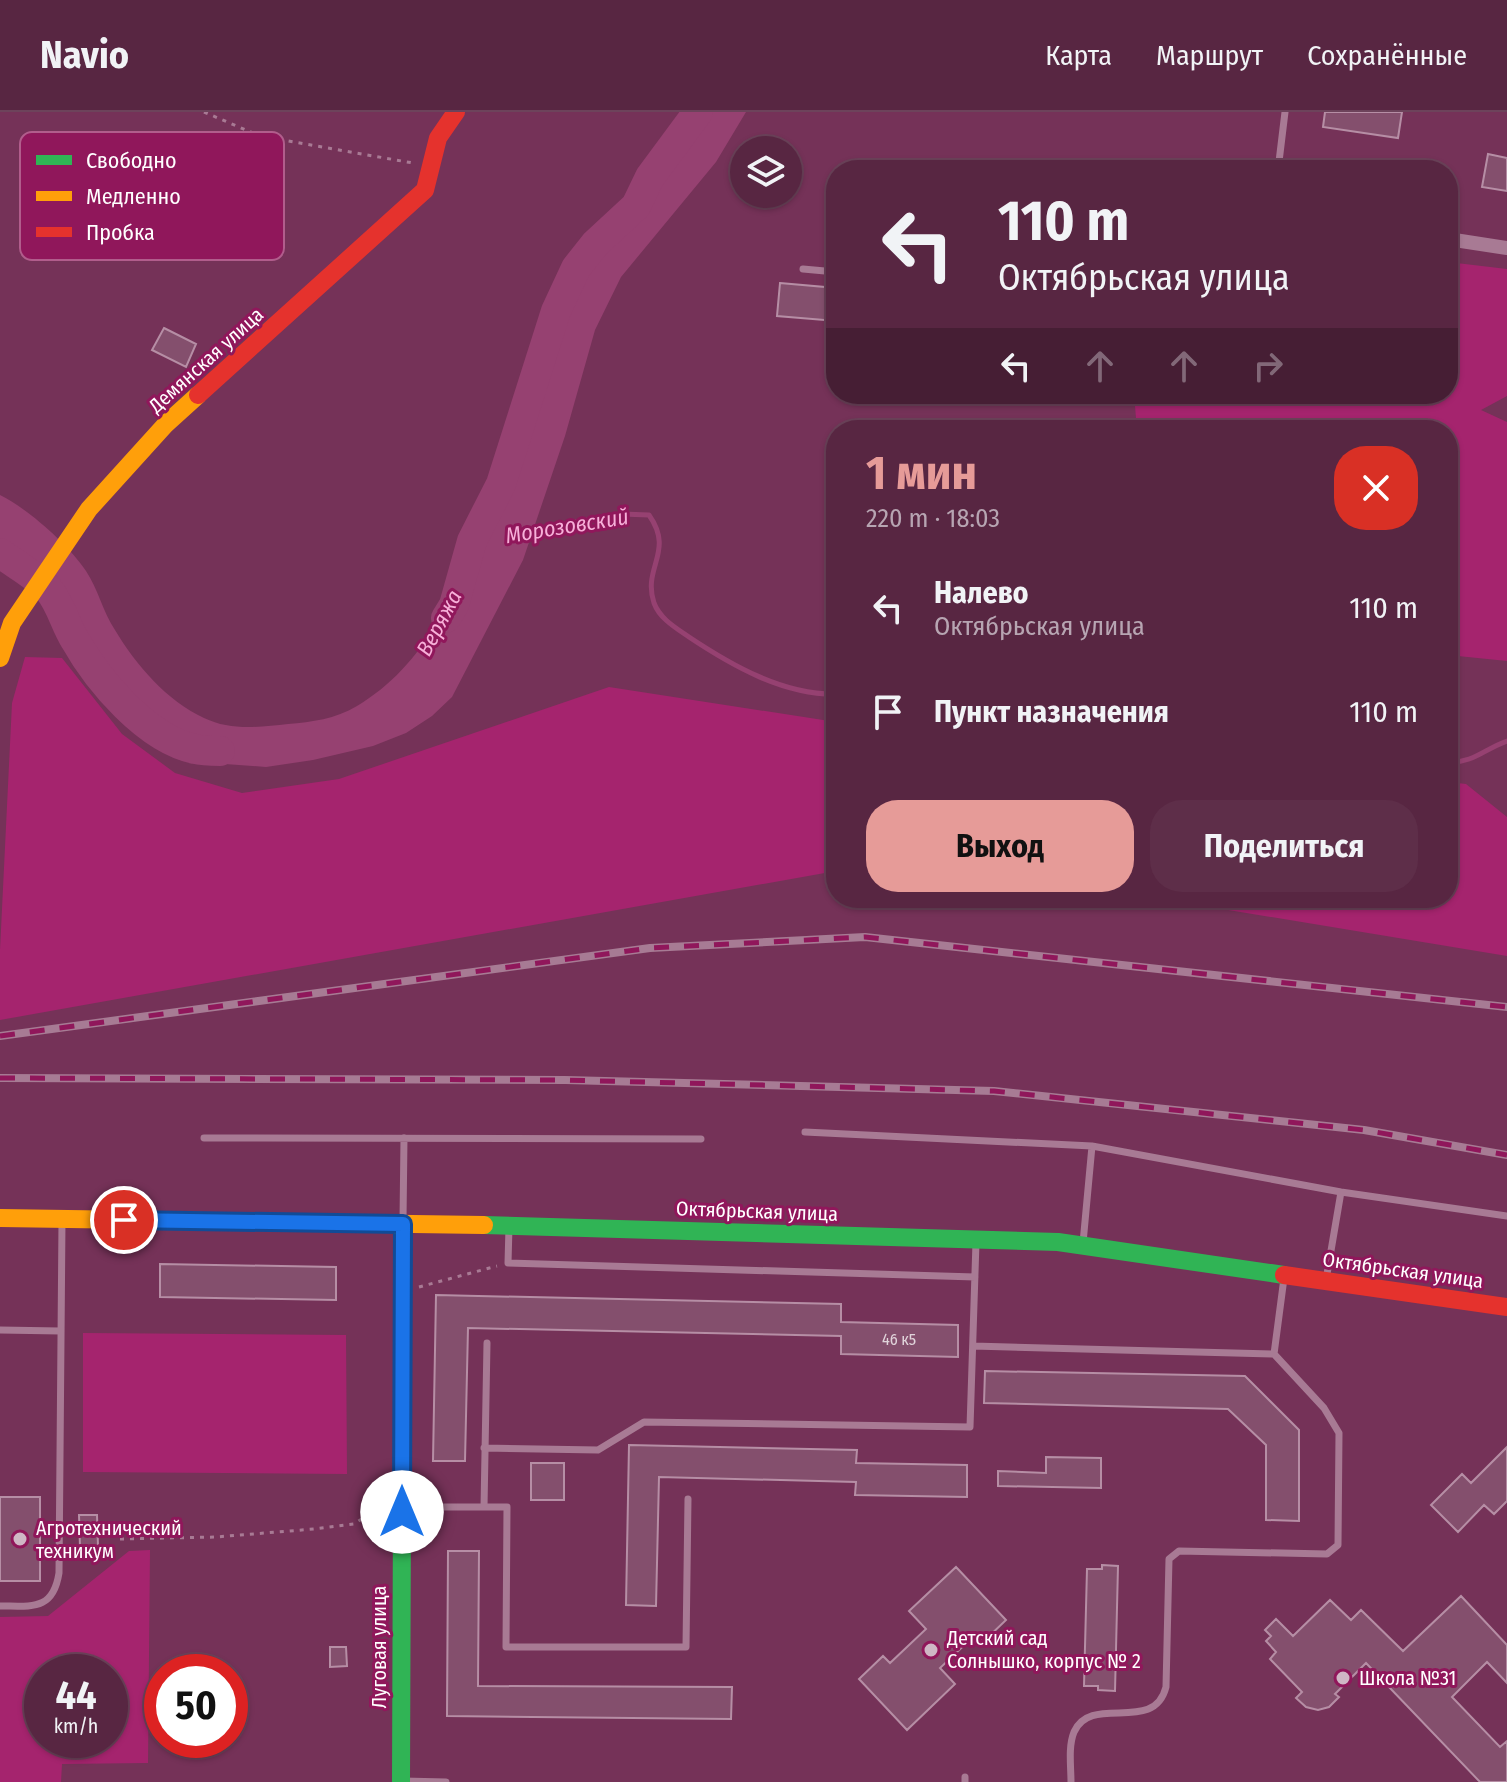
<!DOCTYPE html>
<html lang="ru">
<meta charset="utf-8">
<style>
:root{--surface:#582642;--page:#5e2e49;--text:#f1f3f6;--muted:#b7a5b2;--line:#6d435b;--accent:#e69b98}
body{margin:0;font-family:"Fira Sans Condensed",sans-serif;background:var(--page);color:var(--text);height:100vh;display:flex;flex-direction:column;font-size:30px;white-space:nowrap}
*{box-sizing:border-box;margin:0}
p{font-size:26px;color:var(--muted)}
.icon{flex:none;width:44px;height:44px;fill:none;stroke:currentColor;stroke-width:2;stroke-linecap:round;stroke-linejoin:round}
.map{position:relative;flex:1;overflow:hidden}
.side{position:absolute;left:826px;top:308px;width:632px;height:488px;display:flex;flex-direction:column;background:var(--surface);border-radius:32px;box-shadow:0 2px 6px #0004,0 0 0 2px var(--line)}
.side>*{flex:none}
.guide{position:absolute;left:826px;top:48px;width:632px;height:244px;border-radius:32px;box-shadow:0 2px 6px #0004,0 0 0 2px var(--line);background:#582642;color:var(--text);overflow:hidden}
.buttons{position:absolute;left:730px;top:24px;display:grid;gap:16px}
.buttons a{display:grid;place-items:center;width:72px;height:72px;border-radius:50%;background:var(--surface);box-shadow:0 2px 6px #0004,0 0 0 2px var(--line);font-size:40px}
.speed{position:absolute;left:24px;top:1542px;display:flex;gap:16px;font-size:40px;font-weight:700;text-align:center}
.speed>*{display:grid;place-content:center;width:104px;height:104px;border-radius:50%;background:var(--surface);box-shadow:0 2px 6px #0004,0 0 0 2px var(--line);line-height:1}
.speed small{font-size:20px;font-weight:400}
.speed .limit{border:12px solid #d22;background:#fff;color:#111}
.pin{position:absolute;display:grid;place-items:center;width:68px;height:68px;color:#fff;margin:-34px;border:4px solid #fff;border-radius:50%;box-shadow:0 2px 8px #0007}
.me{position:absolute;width:88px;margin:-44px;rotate:0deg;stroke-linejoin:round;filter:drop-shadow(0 0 6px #0008)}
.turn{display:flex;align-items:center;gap:28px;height:168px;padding:0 40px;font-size:36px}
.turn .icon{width:104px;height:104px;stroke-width:2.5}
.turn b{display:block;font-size:56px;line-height:68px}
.lanes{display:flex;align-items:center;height:76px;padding:0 40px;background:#0003;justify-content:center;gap:40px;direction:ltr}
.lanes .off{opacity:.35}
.round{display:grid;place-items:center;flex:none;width:84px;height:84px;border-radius:32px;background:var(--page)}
.headline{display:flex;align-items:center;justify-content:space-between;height:136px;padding:0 40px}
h1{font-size:48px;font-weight:700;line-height:60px;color:var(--accent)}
.cta{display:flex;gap:16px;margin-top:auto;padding:16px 40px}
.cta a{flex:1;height:92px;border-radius:32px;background:var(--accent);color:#111;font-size:32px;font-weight:700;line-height:92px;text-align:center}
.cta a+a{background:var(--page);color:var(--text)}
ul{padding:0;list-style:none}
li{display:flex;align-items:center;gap:24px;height:104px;padding:0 40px}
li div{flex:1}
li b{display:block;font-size:30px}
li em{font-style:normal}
header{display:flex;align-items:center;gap:48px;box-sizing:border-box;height:112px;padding:0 40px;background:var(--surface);border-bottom:2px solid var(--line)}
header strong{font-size:38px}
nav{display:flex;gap:44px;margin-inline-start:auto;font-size:28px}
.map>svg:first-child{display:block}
</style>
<header>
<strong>Navio</strong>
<nav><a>Карта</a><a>Маршрут</a><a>Сохранённые</a></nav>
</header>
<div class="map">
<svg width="1507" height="1670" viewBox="0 0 1507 1670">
<rect width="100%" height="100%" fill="#753258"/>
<path fill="#a5246e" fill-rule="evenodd" d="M1448,150L1507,157V284L1481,298L1507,310V549L1448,543V318H1137L1135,294L1189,282H1448Z
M25,545L62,546L122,622L175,661L242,681L339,667L609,575L836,610V759L0,908V838L12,591Z
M1448,670L1466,672L1507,705V844L1174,789L1136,786H1448Z
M83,1221L346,1223L347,1362L83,1360Z
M150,1438L148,1651L62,1652L61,1670H0V1505L48,1504L129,1439ZM110,1560V1628H42V1560Z"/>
<path fill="#964171" d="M704,0H746L716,50L621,165L595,218L565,324L523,448L452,585L432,604L406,621L373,634L313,648L266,655L225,652L186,635L148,608L107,568L81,533L22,469L0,452V383C28,397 68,432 86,459C98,477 103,500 115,518C136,553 167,589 204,606C231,619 259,615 288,612C312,610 335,607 357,594C425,554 457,479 485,408C503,361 522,314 537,266C551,222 565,178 587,136C604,104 624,101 647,79C665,63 689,21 704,0Z"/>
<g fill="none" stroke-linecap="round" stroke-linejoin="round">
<path stroke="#964171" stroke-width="5" d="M529,418L622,402L649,403C675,440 642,455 654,491C660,507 676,516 689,525C731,553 783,583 836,582
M1448,650C1474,651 1484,637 1507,629"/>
<path stroke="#964171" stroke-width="30" d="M0,441C16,453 37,464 49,478C61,493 65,512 75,528C98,569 147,627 195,637C203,639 212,639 220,639
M446,506L454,493L472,429L501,372L556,199L576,156L595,132L636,94L650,65L698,0"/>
</g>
<path fill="#844f6d" stroke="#b68ea5" stroke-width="2" d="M1325,0H1402L1398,26L1323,15Z
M1488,42L1507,46V79L1482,75Z
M780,171L836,176V209L777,204Z
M164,216L196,232L186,255L152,238Z
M160,1152L336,1155V1188L160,1185Z
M436,1183L841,1192V1210L958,1213V1245L841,1242V1224L468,1216L465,1349H433Z
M985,1259L1245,1264L1299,1318V1409L1266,1408V1333L1228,1297L984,1291Z
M629,1333L857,1338L856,1351L967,1353V1385L855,1383L856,1370L659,1365L656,1494L626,1493Z
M1507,1335V1389L1494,1402L1484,1393L1458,1420L1431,1393L1462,1362L1471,1371Z
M1046,1345L1101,1346V1376L998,1374V1359L1046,1361Z
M531,1351H564V1388H531Z
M0,1385H40V1469H0Z
M79,1403H97L98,1434L80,1435Z
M448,1439H479L478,1574L732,1575L731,1607L447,1604Z
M1102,1453L1118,1454L1115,1579L1098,1578V1574H1084L1087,1457H1102Z
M956,1455L1006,1508L980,1533L973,1525L940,1556L955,1572L907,1618L859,1567L883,1544L890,1551L926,1517L909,1499Z
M1461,1484L1507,1533V1571L1487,1550L1452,1585L1500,1635L1507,1629V1670H1480L1366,1551L1335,1582L1339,1585L1329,1595L1318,1598L1306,1595L1296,1586L1302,1580L1270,1547L1276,1540L1266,1529L1271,1524L1265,1518L1276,1507L1293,1524L1330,1488L1351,1508L1361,1498L1403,1539Z
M330,1535H346L347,1554L330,1555Z"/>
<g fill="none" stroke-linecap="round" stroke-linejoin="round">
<path stroke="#a87a94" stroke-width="3" stroke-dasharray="4 6" stroke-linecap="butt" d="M204,0L260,24L413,51
M419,1175L497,1154
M120,1427L216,1425L314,1417L354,1412L374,1399L386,1400"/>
<path stroke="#a87a94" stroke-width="7" d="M1278,58L1285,0
M803,157L836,160
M805,1020L1092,1034L1083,1131
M204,1026L701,1027
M1092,1034L1341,1080L1507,1104
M403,1108L404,1026
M509,1115L508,1151L975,1165
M1326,1168L1341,1080
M0,1218L60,1219
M973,1234L1274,1242
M484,1336L598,1338L644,1310L970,1315L976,1130
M404,1395H484L487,1231
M484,1395H507L506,1535H686L688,1387
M0,1494C32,1494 53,1499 59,1461L62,1109
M403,1669L446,1670
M965,1670V1665
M1071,1670C1071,1654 1068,1635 1074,1620C1091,1581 1154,1623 1166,1575L1169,1447L1179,1439L1327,1442L1338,1433L1339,1321L1324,1296L1274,1242L1284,1166"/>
<path stroke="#a87a94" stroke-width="14" d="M1448,127L1507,136"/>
<path stroke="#30b455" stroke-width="18" d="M484,1113L1058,1130L1284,1163
M401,1670L403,1112"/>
<path stroke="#ff9f0a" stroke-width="18" d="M0,546L12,511L89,397L166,312L198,283
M0,1106L484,1113"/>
<path stroke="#e5322d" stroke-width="18" d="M198,283L425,78L438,26L456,0
M1284,1163L1507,1195"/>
<g stroke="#a77b94" stroke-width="8">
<path id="rail" d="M0,924L650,836L865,825L1507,895
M0,966L565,968L994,979L1364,1018L1507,1043"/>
</g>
<use href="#rail" stroke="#90175b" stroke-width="5" stroke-dasharray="15" stroke-linecap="butt"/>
</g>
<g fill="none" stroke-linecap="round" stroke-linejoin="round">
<g stroke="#114b97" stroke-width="20">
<path id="route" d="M124,1108L403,1112L402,1400"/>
</g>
<use href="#route" stroke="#1a73e8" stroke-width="14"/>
</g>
<g fill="#cfb7c5" stroke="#90175b" stroke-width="3">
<circle cx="20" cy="1427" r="8"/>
<circle cx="931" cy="1538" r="8"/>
<circle cx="1343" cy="1566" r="8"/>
</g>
<g text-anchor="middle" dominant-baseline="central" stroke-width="6" stroke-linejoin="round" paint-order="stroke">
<g font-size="16" fill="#e0d3da">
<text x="899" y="1227">46 к5</text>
</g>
<g font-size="20" fill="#fff" stroke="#90175b">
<text transform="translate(206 248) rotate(-42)">Демянская улица</text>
<text transform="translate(757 1099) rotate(2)">Октябрьская улица</text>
<text transform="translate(1403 1158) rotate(8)">Октябрьская улица</text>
<text transform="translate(379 1535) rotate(-90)">Луговая улица</text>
</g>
<g font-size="20" fill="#fff" stroke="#90175b" text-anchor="start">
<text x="36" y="1416">Агротехнический<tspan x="36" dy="23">техникум</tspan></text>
<text x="947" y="1526">Детский сад<tspan x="947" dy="23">Солнышко, корпус № 2</tspan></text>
<text x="1359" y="1566">Школа №31</text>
</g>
<g font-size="22" font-style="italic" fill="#f7b0d9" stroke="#90175b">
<text transform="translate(567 414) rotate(-9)">Морозовский</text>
<text transform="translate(439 511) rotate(-62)">Веряжа</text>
</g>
</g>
<rect x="20" y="20" width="264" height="128" rx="12" fill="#90175b" stroke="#b15d8c" stroke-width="2"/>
<rect x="36" y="43" width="36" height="10" fill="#30b455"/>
<rect x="36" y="79" width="36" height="10" fill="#ff9f0a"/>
<rect x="36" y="115" width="36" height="10" fill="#e5322d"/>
<g font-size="22" fill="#fff">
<text x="86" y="56">Свободно</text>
<text x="86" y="92">Медленно</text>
<text x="86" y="128">Пробка</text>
</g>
</svg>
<div class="buttons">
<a><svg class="icon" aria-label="layers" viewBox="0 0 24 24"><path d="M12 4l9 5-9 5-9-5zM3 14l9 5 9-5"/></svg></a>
</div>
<div class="speed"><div>44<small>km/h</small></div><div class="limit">50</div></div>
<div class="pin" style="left:124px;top:1108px;background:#d93025"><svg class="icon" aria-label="arrive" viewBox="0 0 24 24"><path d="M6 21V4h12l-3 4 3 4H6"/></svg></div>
<svg class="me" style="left:402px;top:1400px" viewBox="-20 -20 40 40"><circle r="19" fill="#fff"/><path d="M0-13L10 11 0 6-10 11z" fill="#1a73e8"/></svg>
<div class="guide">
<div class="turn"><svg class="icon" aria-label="left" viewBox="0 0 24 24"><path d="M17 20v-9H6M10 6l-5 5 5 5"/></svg><div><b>110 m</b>Октябрьская улица</div></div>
<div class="lanes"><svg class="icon" aria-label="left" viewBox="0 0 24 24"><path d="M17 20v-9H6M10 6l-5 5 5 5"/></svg><svg class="icon off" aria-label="ahead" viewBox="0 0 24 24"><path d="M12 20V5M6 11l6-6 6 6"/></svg><svg class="icon off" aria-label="ahead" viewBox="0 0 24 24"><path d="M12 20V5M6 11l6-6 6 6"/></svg><svg class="icon off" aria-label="right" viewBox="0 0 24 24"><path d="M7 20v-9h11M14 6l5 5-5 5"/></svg></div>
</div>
<section class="side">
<div class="headline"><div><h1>1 мин</h1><p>220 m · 18:03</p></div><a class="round" style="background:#d93025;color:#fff"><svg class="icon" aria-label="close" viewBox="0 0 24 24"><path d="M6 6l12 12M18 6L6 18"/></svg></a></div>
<ul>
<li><svg class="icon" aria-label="left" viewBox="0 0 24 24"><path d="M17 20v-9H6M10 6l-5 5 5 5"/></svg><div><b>Налево</b><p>Октябрьская улица</p></div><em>110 m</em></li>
<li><svg class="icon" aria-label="arrive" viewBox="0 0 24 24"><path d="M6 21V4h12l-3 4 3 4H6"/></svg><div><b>Пункт назначения</b></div><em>110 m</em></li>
</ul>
<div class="cta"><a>Выход</a><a>Поделиться</a></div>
</section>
</div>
